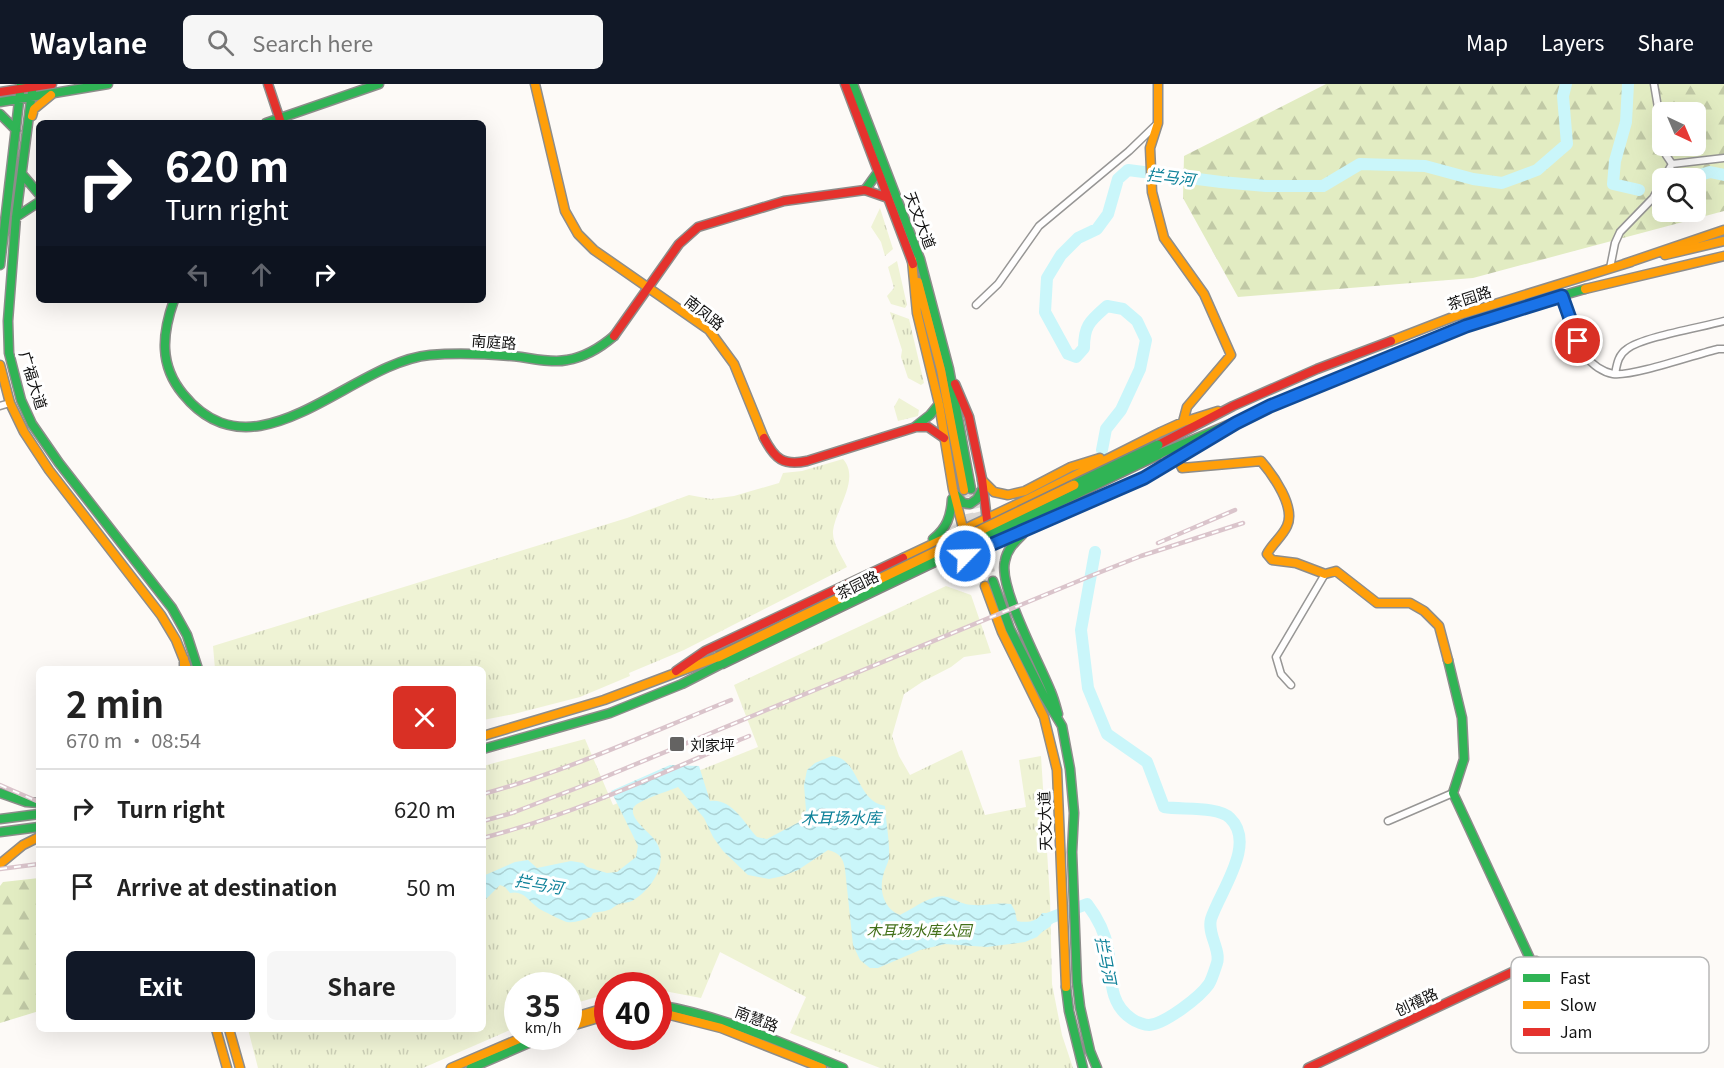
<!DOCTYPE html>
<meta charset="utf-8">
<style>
:root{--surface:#fff;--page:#f6f6f6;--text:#222;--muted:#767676;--line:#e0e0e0;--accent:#111827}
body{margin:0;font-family:Georgia,"Noto Sans SC",serif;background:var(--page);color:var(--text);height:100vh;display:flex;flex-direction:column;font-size:22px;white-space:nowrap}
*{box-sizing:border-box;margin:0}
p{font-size:20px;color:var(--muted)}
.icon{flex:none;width:33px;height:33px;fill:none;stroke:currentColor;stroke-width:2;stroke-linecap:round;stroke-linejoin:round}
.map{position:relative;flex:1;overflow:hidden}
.panel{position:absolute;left:36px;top:582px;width:450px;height:366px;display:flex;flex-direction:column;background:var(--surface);border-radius:9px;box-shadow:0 6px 24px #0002}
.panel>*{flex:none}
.hud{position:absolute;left:36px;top:36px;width:450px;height:183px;border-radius:9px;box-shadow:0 6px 24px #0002;background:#111827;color:#fff;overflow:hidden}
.needle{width:39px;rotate:136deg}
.controls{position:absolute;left:1652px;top:18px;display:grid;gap:12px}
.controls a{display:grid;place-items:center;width:54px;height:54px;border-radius:9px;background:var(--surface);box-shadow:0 6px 24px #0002;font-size:30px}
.speed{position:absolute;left:504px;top:888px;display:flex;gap:12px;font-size:30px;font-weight:700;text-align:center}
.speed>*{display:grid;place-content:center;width:78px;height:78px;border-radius:50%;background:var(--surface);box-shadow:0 6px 24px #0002;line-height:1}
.speed small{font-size:15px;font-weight:400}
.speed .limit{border:9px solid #d22;background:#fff;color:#111}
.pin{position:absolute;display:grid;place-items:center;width:51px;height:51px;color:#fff;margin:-26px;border:3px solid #fff;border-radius:50%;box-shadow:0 2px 6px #0007}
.me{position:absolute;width:66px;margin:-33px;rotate:66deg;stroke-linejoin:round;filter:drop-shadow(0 0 4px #0008)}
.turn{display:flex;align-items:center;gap:21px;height:126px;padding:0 30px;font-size:27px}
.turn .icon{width:78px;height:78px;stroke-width:2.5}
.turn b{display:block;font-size:42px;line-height:51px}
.lanes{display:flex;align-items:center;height:57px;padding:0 30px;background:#0003;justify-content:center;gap:30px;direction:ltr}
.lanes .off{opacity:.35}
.round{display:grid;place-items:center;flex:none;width:63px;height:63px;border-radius:9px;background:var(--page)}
.headline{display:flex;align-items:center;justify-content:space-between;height:102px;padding:0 30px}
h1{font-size:36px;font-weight:700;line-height:45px}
.action{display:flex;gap:12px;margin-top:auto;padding:12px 30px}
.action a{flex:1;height:69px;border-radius:9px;background:var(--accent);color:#fff;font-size:24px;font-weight:700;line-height:69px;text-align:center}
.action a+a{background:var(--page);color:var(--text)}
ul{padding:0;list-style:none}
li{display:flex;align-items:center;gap:18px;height:78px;padding:0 30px;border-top:2px solid var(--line)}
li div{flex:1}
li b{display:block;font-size:22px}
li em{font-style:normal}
header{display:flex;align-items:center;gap:36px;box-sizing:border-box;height:84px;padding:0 30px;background:var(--accent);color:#fff}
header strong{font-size:28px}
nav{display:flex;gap:33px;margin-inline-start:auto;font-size:21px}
.search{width:420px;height:54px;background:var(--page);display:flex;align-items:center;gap:15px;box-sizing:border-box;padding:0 21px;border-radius:9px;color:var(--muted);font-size:22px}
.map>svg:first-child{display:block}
</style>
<header>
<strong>Waylane</strong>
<div class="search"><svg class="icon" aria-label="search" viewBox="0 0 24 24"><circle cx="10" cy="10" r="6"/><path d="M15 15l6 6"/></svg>Search here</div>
<nav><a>Map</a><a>Layers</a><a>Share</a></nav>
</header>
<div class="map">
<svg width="1724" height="984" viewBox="0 0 1724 984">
<defs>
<pattern id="grass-tufts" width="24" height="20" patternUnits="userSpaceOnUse" patternTransform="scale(1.5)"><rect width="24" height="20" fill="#eff3d5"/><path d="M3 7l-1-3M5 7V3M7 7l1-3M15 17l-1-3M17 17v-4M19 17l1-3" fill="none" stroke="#cccfb6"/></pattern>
<pattern id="forest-firs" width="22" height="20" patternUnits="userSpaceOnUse" patternTransform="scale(1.5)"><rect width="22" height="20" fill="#e2ecc2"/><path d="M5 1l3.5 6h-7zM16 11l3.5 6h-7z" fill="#c1c9a6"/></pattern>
<pattern id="water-waves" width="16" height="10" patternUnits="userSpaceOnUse" patternTransform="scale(1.5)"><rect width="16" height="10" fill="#caf6fa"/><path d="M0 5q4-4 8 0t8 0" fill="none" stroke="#acd2d5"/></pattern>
</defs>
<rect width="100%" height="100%" fill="#fdfaf7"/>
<path fill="url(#grass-tufts)" d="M880,124L893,165L885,172L881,158L871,143Z
M897,177L907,221L905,224L891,220L887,212L894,204L888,183Z
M890,228L909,235L924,299L921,301L908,294L901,273L902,266Z
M899,314L919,326L918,332L898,337L894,323Z
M843,375C861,395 835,426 833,447C832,459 842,472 847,483L684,566L629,589L630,592L580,613L514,630L483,636V585H215L213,562L627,434L689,411L711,415L734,412L779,399L783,389L802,387Z
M946,502L971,511L991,569L964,573L951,583L922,598L904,610L892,652L899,672L910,691L962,666L985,731L1026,723L1019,676L1041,672L1050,814L1052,900L1062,951L1073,984H880L790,949L806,913L720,868L701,914L659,906L658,902H608L607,910L569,921L568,902H518L517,943L423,984H258L248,945H483V682L585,655L613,721L758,663L734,601Z"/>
<path fill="url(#forest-firs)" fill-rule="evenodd" d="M1326,0H1724V127L1473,194L1238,213L1183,114L1184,72ZM1662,28H1695V62H1662ZM1662,94H1695V128H1662Z
M39,794V927L0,939V802L3,798Z"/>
<path fill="url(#water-waves)" d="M832,672C855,674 856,703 872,716C875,719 881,721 885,722C886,739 890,758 889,774C888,780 884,786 883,792C879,807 884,825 900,831C913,825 933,809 947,813C957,816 963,821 974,821C986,822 998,818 1011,820L1015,827L1017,837C1027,839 1037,838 1042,829H1051V842L1042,848L1037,853L1025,858L987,863L945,860L920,866L878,884H870L860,876L853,861L845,785C843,774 840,769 828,766L798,786L783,792L769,795L748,791L723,767L713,753L704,734L678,703C670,707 634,717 633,725C631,736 648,747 654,755C671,776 653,805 632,817C628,819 624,818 619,820C616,821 614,823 611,825C607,827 599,828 593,829L591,833C583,836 575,839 567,838C563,837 541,826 538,824C528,816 523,806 510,809L505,803L500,801L483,818V792L515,778L528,776L537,784L571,777L583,779L587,783L607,789L617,788L636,773L638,762L611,707L670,681L699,682L710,717C732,714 744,739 757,753L767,755L801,737L806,726L804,701L807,686L815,679Z"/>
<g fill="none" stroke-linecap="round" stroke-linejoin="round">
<path stroke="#caf6fa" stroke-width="12" d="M1628,0L1626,38L1615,77L1613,100L1639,106
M1690,94L1710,88L1724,91
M1102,366L1106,345L1121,326L1140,285L1146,256L1137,237L1123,225L1107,222C1090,237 1084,241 1084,264L1076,273L1068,270L1045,228L1047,194L1061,171L1078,154L1097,145L1108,130L1118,95L1128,86L1221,98L1266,102H1323L1360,80L1425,82L1473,95L1502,99L1537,86L1567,60L1563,12L1566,0
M1037,844L1050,834L1087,820C1097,833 1105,849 1108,865C1112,890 1107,919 1132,935C1136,938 1145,941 1149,941C1165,940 1200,913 1209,900C1212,895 1215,885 1217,879C1221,866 1207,850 1211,835C1220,807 1257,760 1230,734C1218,722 1182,726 1164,723L1147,678L1107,650L1088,604L1081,546L1095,468"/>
<path stroke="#dad7d4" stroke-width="8" stroke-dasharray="8 4" stroke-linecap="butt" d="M971,405L981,444
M964,406L973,446
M984,457L993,497
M976,462L985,502"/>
<g stroke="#979695" stroke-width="9">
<path id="street" d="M1654,0L1662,47
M1664,62L1666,71L1672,80L1724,74
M1664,94L1672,80
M1610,184L1615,159L1620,148L1653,114L1662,98
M1562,211C1569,231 1574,255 1586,272C1592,281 1603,288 1613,290C1632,293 1697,270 1718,265H1724
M976,221L998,200L1039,142L1129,67L1158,39
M1615,290C1617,280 1618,271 1627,265C1642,253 1703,243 1724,237
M0,322L10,319
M1291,601L1281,590L1276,573L1325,490
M1388,737L1453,709"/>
</g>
<g stroke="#8e8d8b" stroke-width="11">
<path id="fast" d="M33,0L16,133L8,237L9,269L21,316L32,340L59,379L172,524L187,551L198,585
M853,0L920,175L949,285L971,405
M0,18L108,0
M0,30L16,46
M266,39L379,0
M22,90L39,110
M865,106L878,88
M16,133L39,118
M0,181L21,0
M174,216C162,250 159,281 183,310C256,400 351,278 430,271C461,268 491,270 521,273C535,275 553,279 567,276C586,273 600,264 614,252
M916,342L930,331L939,320
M1159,370C1300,312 1437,245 1585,205
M956,411L963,419L970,420L977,415L982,406
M1023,450C1015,458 1007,465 1005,477C998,503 1040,580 1051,608C1054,615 1056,623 1058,630
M933,455C947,444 951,432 952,415
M993,497L1010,545L1044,612L1062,642L1070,685L1074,729L1072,768L1077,898L1080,923L1090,967L1097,984
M1448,576L1462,634L1464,675L1453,709L1532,879
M483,665L610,629L682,600L721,580
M0,709L26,718L39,719
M0,735L39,730
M0,748L39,743
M1066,903L1069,927L1083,984
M658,921C723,932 782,959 843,984
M471,984L545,952"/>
</g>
<g stroke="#8e8d8b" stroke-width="11">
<path id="slow" d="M535,0L565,127L578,150L594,166L709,246L734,280L764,354
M1158,0V39L1150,64L1152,108L1164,154L1204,210L1231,271L1187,323L1183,338
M32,32L34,25L51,11
M1665,171L1724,157
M912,176L917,229L939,320L953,405L963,444L965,472L1092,417
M1624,180L1724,146
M918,198L941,286L964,406
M1585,205L1724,172
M1391,257L1453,233L1631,178
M0,281L10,319L24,348L49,386L161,531L176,556L186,581
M1178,375L1182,384L1261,377C1273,391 1296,423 1287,442C1282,453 1272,460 1267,470L1272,476L1296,479L1325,490L1336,487L1377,519H1410L1424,527L1439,542L1448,576
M982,396L994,408L1008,411L1025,407L1071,383L1100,374
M903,474L1030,414L1161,348L1183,338L1218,327
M985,502L1002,548L1044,633L1057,686L1066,903
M184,575V585
M483,652L604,616L718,573
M0,780L23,761L39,753
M658,928L721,944L822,984
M568,935L608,923
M568,943L608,931
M216,945L227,984
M229,945L240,984
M451,984L526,952"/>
</g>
<g stroke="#8e8d8b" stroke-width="11">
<path id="jam" d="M268,0L281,39
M845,0L913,180
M0,8L52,0
M614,252L679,160L698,143L784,117L865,106L888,114
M955,300L969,333L982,395L987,436
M764,354C775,375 783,382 807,377L916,343H928L944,354
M1158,361L1233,322L1317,285L1391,257
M1092,417L1144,394L1224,346
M676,587L705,567L903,474
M1308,984L1536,877"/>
</g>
<use href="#street" stroke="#fffefe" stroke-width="6"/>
<use href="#fast" stroke="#30b455" stroke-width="8"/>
<use href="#slow" stroke="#ff9f0a" stroke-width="8"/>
<use href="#jam" stroke="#e5322d" stroke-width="8"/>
<g stroke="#dac4cb" stroke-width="4.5">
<path id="rail" d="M1158,459L1235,426
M0,701L39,718
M483,710C568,687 649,649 731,616
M483,737L512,729L595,697L1093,491L1141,472L1243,439
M483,754C575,730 662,689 749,652
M0,785L39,780"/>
</g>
<use href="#rail" stroke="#fff" stroke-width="2" stroke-dasharray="7" stroke-linecap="butt"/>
<g stroke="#858382" stroke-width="12" stroke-linecap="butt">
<path id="fast-bridge" d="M1074,401L1158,361
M721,580L1159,370"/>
</g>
<g stroke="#858382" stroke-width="12" stroke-linecap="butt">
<path id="slow-bridge" d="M718,573L1074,401"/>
</g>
<use href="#fast-bridge" stroke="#30b455" stroke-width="9"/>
<use href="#slow-bridge" stroke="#ff9f0a" stroke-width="9"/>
</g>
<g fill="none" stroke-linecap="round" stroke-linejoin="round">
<g stroke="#114b97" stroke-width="15">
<path id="route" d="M965,472L1144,394L1236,339L1270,322L1466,242L1562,212L1578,257"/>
</g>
<use href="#route" stroke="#1a73e8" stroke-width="10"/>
</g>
<rect fill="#646362" stroke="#fff" stroke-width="2" x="669" y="652" width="16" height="16" rx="3"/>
<g text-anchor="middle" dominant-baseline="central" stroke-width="6" stroke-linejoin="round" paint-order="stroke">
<g font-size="15" fill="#111" stroke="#fff">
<text transform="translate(921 136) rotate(69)">天文大道</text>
<text transform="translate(1469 213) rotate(-18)">茶园路</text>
<text transform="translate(705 228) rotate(38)">南凤路</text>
<text transform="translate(494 257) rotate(4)">南庭路</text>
<text transform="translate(34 296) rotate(73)">广福大道</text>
<text transform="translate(857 500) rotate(-26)">茶园路</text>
<text transform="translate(1044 737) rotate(-92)">天文大道</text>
<text transform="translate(1416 917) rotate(-25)">创禧路</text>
<text transform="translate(757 934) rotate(21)">南慧路</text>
</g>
<g font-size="15" fill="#111" stroke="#fff" text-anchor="start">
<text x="690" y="660">刘家坪</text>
</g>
<g font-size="15" font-style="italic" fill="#437019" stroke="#fff">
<text x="919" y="845">木耳场水库公园</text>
</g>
<g font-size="16" font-style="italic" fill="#0d8199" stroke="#fff">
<text transform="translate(1171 92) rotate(7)">拦马河</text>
<text x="841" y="733">木耳场水库</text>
<text transform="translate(539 799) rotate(10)">拦马河</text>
<text transform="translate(1107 876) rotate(79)">拦马河</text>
</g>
</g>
<rect x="1511" y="873" width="198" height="96" rx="9" fill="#fff" stroke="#b8b8b8" stroke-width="1.5"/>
<rect x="1523" y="890" width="27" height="8" fill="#30b455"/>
<rect x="1523" y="917" width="27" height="8" fill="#ff9f0a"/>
<rect x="1523" y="944" width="27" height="8" fill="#e5322d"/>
<g font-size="16" fill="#111">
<text x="1560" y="900">Fast</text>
<text x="1560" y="927">Slow</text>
<text x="1560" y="954">Jam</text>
</g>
</svg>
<div class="controls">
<a><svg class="needle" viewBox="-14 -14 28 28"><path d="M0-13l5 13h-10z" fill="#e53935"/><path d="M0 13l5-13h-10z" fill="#767676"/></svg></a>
<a><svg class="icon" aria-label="search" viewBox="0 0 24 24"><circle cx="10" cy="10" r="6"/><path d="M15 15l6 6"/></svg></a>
</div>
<div class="speed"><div>35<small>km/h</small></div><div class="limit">40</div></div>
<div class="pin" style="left:1578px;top:257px;background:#d93025"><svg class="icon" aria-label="arrive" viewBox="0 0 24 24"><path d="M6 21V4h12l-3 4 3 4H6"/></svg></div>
<svg class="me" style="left:965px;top:472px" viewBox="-20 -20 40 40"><circle r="17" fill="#1a73e8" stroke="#fff" stroke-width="3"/><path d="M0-11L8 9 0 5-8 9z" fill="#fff"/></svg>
<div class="hud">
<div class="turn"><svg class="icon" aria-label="right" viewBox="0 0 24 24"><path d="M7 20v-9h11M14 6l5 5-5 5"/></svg><div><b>620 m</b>Turn right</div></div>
<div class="lanes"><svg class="icon off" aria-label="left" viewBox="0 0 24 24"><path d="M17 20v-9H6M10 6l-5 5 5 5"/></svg><svg class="icon off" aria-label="ahead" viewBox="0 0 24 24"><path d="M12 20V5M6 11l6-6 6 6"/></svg><svg class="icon" aria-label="right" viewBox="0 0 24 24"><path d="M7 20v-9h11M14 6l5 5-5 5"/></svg></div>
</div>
<section class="panel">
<div class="headline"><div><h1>2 min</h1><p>670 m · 08:54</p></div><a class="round" style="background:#d93025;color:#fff"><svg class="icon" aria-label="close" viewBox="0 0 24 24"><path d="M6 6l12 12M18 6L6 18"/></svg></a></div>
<ul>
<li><svg class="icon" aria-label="right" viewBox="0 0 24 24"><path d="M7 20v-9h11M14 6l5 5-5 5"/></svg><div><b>Turn right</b></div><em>620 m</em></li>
<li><svg class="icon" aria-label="arrive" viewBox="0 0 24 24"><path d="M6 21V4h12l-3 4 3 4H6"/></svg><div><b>Arrive at destination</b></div><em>50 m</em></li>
</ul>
<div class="action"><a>Exit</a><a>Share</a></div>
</section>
</div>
